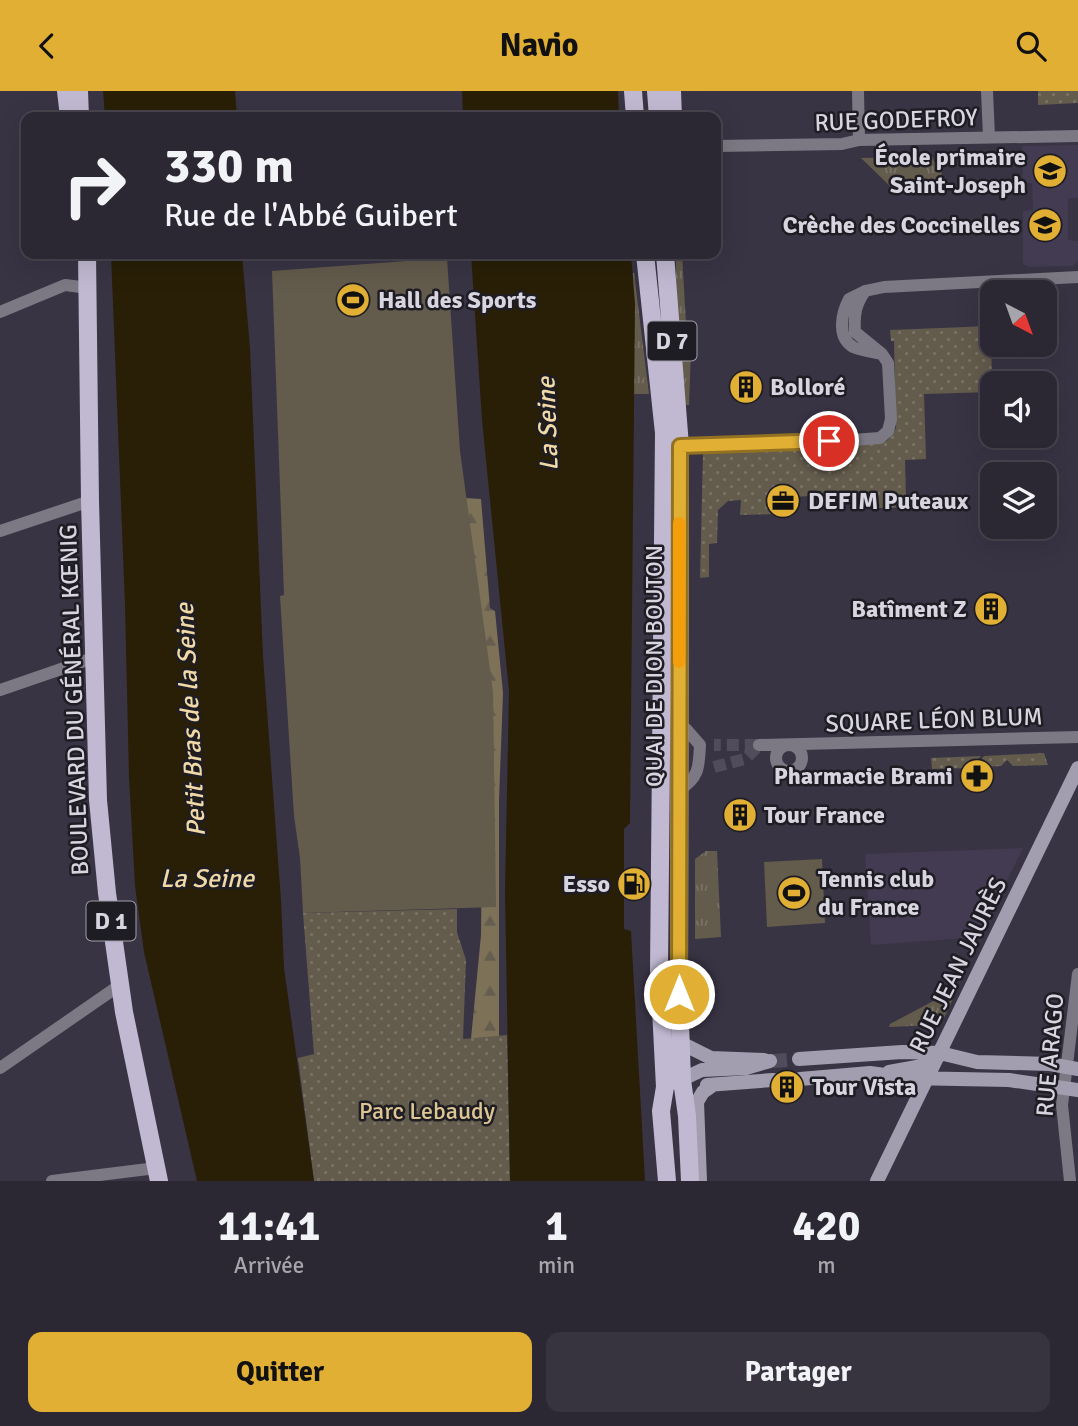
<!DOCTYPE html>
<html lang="fr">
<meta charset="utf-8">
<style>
:root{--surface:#2b2733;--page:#37333f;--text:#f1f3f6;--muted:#a6a5ac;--line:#47444e;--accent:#e0af34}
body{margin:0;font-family:Signika,sans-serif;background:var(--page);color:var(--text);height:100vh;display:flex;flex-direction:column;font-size:26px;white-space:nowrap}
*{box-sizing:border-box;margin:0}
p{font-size:23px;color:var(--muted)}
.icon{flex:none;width:38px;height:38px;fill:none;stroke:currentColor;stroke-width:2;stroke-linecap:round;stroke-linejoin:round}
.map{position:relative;height:1090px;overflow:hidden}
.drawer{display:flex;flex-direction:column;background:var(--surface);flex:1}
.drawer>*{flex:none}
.hud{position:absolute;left:21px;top:21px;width:700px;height:147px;border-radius:14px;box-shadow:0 7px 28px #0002,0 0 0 2px var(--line);background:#2b2733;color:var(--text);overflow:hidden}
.needle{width:46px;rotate:139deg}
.tools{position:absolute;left:980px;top:189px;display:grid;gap:14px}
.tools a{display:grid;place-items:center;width:77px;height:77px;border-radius:14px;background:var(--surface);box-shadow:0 7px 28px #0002,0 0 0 2px var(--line);font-size:35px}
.pin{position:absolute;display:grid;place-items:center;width:60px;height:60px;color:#fff;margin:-30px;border:4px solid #fff;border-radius:50%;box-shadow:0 2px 7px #0007}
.me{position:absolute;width:77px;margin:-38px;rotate:0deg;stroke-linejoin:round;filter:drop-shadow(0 0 5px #0008)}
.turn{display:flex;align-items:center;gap:24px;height:147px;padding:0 28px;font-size:32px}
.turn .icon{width:91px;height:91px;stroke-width:2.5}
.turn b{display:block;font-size:49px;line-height:60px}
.eta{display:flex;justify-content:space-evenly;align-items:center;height:119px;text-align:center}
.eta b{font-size:42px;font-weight:800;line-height:49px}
.action{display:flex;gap:14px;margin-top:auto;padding:14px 28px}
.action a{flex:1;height:80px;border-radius:14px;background:var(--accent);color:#111;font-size:28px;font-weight:800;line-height:80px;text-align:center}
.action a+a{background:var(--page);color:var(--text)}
header{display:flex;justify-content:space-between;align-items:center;height:91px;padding:0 28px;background:var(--accent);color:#111;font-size:32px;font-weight:800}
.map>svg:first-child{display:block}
</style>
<header><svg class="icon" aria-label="back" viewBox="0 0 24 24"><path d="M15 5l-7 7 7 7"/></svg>Navio<svg class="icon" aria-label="search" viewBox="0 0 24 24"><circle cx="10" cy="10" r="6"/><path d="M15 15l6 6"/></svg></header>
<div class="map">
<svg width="1078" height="1090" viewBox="0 0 1078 1090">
<defs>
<pattern id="grass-tufts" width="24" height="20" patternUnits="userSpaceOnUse" patternTransform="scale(1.75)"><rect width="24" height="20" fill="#635b4c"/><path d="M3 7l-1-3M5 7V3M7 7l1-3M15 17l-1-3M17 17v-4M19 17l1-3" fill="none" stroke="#797266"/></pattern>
<pattern id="forest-firs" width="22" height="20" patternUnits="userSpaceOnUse" patternTransform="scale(1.75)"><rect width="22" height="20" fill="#7d7157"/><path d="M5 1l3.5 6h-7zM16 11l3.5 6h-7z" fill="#655d4f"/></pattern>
<pattern id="park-dots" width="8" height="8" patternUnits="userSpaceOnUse" patternTransform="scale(1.75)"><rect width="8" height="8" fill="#635b4c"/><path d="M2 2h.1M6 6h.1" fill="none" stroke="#797266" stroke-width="1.8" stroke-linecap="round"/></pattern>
</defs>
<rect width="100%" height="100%" fill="#393444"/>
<path fill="#423b51" d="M1078,54V107H1068V149L1078,150V170L1073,175L1029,176L1023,173V120L1033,119L1032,92H1023L1022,55Z
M1023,757L979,846L871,854L865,763Z"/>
<path fill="url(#grass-tufts)" d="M933,66L934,71L941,70L942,95L892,97L861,67Z
M676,163H682L687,249L691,259L689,314H685L676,209Z
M633,182H634L649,303H634Z
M706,760H717L721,846L695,848V768Z
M958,897L943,929L934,934L889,936L890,933Z"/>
<path fill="url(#forest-firs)" d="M465,407L481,408L490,517L495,520L503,602L499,709V1032L468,979L481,844L482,760Z"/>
<path fill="url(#park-dots)" d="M1038,0H1078V12L1038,14Z
M991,235L992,301L924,303L926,368L905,369L906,408H912V416L878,417L877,401L776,407V423L740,424L741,409L728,410L718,419L717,452L709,453V486L700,487L703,362L882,352L888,349L896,337L894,250H891L890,239Z
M1044,662L1048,674L1013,675L1007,669L1001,675L983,676L978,672L984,665Z
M981,665L970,677L932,678L931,667Z
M457,818V841L466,869L463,948L507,944L510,1090H314L298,967L314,963L303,822Z"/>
<path fill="#635b4c" d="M447,167L460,360L493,601L496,816L303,822L300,767L294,725L280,505L284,504L272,180Z
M822,768L825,832L767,836L764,771Z"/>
<path fill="#291f07" d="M103,0H235L237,26H105Z
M462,0H618L619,26H463Z
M111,163H242L250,257L263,565L281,809L284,877L314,1090H197L144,861L135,795L129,686L125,514Z
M471,163H631L635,213L630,732L624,738V838L631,840L645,1090H510L505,799L509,600L482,329Z"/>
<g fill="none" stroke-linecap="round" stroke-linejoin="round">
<path stroke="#514c5b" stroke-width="12" stroke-dasharray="12 6" stroke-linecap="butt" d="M714,676L745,668L759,654H714"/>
<path stroke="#514c5b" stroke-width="14" stroke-dasharray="14 7" stroke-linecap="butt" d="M773,970L799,968
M773,989L800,988"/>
<path stroke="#7c7984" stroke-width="12" d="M858,0L859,49
M987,0L989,46
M716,55L842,53L859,49L1078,45
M865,200C855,215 854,224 855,241L882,263C873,261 861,260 853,256C836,246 842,221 849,208L865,200L884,196L1078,186
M0,221L65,194L89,197
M839,350L880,347L888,340L891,328L888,272L882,263
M675,351L680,355L829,350
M0,440L90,410
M0,599L93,567
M678,634L686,638L700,654C699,676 699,687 679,699
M759,654L1078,646
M776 667a13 13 0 1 1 26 0a13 13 0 1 1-26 0Z
M0,977L120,894
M52,1090L156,1077
M1070,1090L1062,1014L1078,883"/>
<path stroke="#a39db0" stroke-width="14" d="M681,952L711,967L764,969
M799,968L902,961L940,962L977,971L1050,973L1078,978
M889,981L928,974L938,966
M800,988L870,982L907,987L1009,989L1078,999
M674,992L702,979L746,977L770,970
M707,994L773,989
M700,1090L697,1011L703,1001L713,994
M877,1090L1078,677"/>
<path stroke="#c0b9d1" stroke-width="18" d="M66,0L69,26
M79,0L80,26
M633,0L635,26
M656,0L658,26
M672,0L673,26
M87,163L90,410L98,709L107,802L124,921L159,1090
M645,163L664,342L659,879L665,996L661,1020L667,1090
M665,163L680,355L679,903L682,989L687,1025L690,1090"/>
</g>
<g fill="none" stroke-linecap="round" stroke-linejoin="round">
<g stroke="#927222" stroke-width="18">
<path id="route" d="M679,903L680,355L829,350"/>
</g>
<use href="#route" stroke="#e0af34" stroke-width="12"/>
<path stroke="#f59e0b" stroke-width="12" d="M679,571V432"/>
</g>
<defs>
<g id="school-disc" transform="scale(1.75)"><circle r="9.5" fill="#e0af34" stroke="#1f1d24"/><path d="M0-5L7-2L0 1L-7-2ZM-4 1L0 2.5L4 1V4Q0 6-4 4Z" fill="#111"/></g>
<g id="stadium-disc" transform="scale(1.75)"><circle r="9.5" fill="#e0af34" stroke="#1f1d24"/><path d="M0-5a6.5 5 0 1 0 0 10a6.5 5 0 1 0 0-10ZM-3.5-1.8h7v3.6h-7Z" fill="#111"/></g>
<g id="building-disc" transform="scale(1.75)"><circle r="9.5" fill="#e0af34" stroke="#1f1d24"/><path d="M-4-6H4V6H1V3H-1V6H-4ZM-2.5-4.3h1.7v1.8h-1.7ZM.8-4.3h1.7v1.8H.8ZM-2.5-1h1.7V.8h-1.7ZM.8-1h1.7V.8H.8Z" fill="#111"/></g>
<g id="office-disc" transform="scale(1.75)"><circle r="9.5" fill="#e0af34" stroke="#1f1d24"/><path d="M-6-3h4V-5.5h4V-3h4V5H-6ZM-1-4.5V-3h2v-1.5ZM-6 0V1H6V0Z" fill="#111"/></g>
<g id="pharmacy-disc" transform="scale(1.75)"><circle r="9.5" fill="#e0af34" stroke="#1f1d24"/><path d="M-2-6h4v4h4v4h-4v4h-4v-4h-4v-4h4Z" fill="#111"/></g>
<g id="fuel-disc" transform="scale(1.75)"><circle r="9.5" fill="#e0af34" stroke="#1f1d24"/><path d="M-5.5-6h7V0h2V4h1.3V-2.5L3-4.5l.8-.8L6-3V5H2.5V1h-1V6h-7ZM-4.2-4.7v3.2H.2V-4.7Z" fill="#111"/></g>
</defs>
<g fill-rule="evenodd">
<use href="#school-disc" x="1050" y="80"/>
<use href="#school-disc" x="1045" y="134"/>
<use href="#stadium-disc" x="353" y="209"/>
<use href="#building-disc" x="746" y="296"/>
<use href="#office-disc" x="783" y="410"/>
<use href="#building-disc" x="991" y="518"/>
<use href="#pharmacy-disc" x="977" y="685"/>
<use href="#building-disc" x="740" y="724"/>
<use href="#fuel-disc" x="634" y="793"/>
<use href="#stadium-disc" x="794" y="802"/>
<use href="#building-disc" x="787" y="996"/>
</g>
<g text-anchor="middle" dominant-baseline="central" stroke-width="5" stroke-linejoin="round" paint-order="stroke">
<g fill="#1f1d24" stroke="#a09ea8" stroke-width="2">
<rect x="647.5" y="230.5" width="49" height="39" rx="5"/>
<rect x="86.5" y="810.5" width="49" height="39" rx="5"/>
</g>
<g font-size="23" font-weight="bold" fill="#d8d5e0">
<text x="672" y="250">D 7</text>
<text x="111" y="830">D 1</text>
</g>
<g font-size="24" fill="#d8d5e0" stroke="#1f1d24">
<text transform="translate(896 29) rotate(-2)">RUE GODEFROY</text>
<text transform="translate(654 575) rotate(-90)">QUAI DE DION BOUTON</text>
<text transform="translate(74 609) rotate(-92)">BOULEVARD DU GÉNÉRAL KŒNIG</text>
<text transform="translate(934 629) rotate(-2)">SQUARE LÉON BLUM</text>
<text transform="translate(958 874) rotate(-64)">RUE JEAN JAURÈS</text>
<text transform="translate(1050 964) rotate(-85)">RUE ARAGO</text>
</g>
<g font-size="24" font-weight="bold" fill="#d8d5e0" stroke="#1f1d24" text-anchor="start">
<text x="1026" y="66" text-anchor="end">École primaire<tspan x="1026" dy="28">Saint-Joseph</tspan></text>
<text x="1020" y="134" text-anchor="end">Crèche des Coccinelles</text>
<text x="378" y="209">Hall des Sports</text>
<text x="770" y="296">Bolloré</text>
<text x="808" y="410">DEFIM Puteaux</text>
<text x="967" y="518" text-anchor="end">Batîment Z</text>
<text x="953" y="685" text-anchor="end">Pharmacie Brami</text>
<text x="764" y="724">Tour France</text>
<text x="818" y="788">Tennis club<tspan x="818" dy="28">du France</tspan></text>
<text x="610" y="793" text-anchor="end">Esso</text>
<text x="812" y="996">Tour Vista</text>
</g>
<g font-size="24" fill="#dec694" stroke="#1f1d24">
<text x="427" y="1020">Parc Lebaudy</text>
</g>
<g font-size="26" font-style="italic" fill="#f0d9a6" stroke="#1f1d24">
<text transform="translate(548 333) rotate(-92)">La Seine</text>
<text transform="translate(191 629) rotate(-93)">Petit Bras de la Seine</text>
<text x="207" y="788">La Seine</text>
</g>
</g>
</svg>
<div class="tools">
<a><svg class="needle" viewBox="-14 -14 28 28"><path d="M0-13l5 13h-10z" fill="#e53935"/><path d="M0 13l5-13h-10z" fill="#a6a5ac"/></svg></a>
<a><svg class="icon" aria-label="sound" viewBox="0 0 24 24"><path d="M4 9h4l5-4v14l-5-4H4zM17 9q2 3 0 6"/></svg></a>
<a><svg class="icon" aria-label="layers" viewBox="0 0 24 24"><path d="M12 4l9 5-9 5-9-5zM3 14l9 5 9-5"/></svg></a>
</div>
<div class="pin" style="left:829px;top:350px;background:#d93025"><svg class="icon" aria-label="arrive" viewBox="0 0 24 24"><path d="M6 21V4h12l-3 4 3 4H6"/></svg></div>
<svg class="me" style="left:679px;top:903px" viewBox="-20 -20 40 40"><circle r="17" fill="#e0af34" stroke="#fff" stroke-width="3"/><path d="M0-11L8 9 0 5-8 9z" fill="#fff"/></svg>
<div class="hud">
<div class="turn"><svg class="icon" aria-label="right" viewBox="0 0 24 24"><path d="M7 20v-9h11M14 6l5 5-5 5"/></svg><div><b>330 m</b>Rue de l'Abbé Guibert</div></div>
</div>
</div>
<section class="drawer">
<div class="eta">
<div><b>11:41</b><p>Arrivée</p></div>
<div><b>1</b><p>min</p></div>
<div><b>420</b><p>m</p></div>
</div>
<div class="action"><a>Quitter</a><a>Partager</a></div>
</section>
